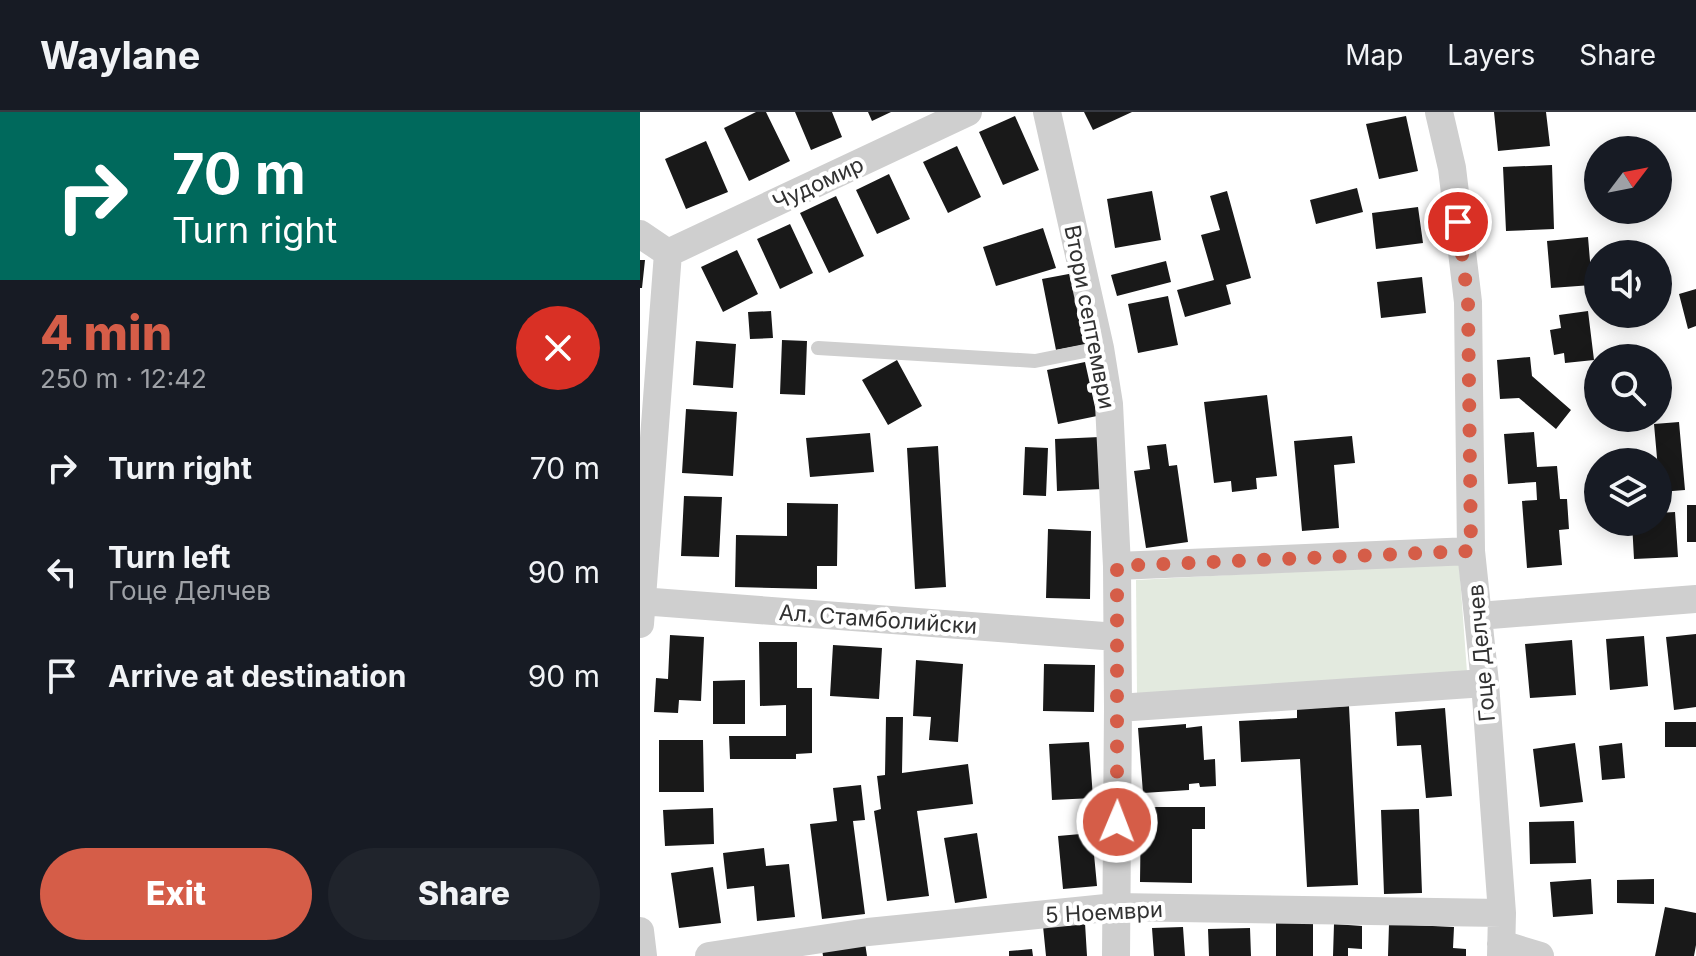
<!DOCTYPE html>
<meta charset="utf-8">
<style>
:root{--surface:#171b24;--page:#20242c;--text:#f1f3f6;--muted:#9ea1a6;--line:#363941;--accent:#d55d48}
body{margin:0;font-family:Inter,sans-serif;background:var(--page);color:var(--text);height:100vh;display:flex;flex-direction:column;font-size:30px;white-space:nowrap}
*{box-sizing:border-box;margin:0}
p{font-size:26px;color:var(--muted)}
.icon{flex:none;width:44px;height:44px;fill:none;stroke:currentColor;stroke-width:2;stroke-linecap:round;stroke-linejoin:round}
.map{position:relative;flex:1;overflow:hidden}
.side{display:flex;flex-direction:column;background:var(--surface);width:640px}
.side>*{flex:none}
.banner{background:#00695c;color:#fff;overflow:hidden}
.needle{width:52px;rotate:58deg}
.tools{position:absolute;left:944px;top:24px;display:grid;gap:16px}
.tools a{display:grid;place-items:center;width:88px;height:88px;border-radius:50%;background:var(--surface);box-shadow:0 4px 20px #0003;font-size:40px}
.pin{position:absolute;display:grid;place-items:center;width:68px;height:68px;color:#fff;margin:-34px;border:4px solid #fff;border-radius:50%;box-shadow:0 2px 8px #0007}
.me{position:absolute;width:88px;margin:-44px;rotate:1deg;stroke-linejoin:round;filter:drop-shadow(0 0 6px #0008)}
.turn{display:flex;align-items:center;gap:28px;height:168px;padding:0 40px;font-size:36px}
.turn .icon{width:104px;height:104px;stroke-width:2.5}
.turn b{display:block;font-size:56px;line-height:68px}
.round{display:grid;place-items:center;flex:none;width:84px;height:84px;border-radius:42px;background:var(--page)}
.head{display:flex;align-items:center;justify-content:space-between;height:136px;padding:0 40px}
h1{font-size:48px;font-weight:800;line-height:60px;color:var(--accent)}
.primary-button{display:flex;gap:16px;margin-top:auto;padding:16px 40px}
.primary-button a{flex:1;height:92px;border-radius:48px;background:var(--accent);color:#fff;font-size:32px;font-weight:800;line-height:92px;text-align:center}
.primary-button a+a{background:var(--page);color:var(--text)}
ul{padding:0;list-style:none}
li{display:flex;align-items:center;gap:24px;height:104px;padding:0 40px}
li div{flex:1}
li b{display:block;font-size:30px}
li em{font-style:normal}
header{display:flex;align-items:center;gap:48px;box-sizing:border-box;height:112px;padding:0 40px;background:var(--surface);border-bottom:2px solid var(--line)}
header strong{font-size:38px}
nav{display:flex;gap:44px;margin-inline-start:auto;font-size:28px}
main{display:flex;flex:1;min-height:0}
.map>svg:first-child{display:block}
</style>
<header>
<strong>Waylane</strong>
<nav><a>Map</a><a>Layers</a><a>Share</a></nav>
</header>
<main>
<section class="side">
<div class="banner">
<div class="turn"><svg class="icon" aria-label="right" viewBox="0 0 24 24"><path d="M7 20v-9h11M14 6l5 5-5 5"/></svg><div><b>70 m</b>Turn right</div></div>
</div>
<div class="head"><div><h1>4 min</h1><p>250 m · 12:42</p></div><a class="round" style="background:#d93025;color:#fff"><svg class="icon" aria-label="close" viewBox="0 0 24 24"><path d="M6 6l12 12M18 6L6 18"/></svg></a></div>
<ul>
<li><svg class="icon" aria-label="right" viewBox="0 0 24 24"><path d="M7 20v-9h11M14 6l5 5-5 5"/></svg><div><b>Turn right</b></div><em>70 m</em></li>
<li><svg class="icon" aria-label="left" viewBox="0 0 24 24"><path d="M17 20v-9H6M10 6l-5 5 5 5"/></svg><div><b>Turn left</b><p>Гоце Делчев</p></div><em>90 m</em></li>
<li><svg class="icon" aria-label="arrive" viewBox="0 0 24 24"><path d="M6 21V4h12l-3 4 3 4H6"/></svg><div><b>Arrive at destination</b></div><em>90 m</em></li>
</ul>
<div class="primary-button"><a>Exit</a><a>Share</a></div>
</section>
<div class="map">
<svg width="1056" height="844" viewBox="0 0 1056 844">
<rect width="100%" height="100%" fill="#fff"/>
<path fill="#e3eadf" d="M819,451L827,560L497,582L496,468Z"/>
<path fill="#191919" d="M116,0H126L150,49L109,69L84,16Z
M155,0H192L202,25L171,38Z
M228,0H251L232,9Z
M444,0H492L453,18Z
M854,0H906L910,34L858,39Z
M375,4L399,58L363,73L339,20Z
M766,4L778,59L739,67L726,12Z
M66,29L88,80L46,97L25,47Z
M317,34L341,85L308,101L283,50Z
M912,53L914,117L866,119L863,55Z
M249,62L270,107L237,122L216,78Z
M717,76L723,100L676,112L670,88Z
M512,79L521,128L475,136L467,87Z
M587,79L611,166L586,173L591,192L545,205L537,178L574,168L561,123L580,118L570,84Z
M196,84L224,144L189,161L160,101Z
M778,95L783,131L736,137L732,101Z
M150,112L173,161L140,177L117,127Z
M403,116L416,156L356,174L343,135Z
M948,125L952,173L911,176L907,129Z
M97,138L118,182L83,200L61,155Z
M0,148H5L2,176H0Z
M526,149L531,170L477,184L471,163Z
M434,161L448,232L416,238L402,167Z
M782,165L786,201L741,206L737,170Z
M1056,177V214L1048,217L1039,182Z
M528,184L538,233L498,241L488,192Z
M131,199L133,226L110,227L108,200Z
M948,199L954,248L925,251L924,241L914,243L910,218L921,216L919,203Z
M142,228L167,229L165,283L140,282Z
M56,229L96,232L93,276L53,273Z
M890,245L892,264L931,298L916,317L879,286L860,287L857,248Z
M257,248L282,294L248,313L222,268Z
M445,250L457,304L418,312L407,258Z
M627,283L637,364L616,366L617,377L592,380L591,369L574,371L564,290Z
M46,297L97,300L93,364L42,361Z
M1039,310L1045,378L1020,380L1014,312Z
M894,320L897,355L917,354L920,387H927L929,417L919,418L922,453L887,456L882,389L897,388L896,370L868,372L864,322Z
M230,321L234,360L170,365L166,326Z
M712,324L715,351L694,353L699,416L662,419L654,329Z
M460,325L463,377L417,379L415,327Z
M526,332L529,354L537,353L548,430L506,436L494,359L510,357L507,334Z
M298,334L306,475L275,477L267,336Z
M385,335L408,336L406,384L383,383Z
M44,384L82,385L79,445L41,444Z
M147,391L198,392L197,454H177V477L95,475L96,423L147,424Z
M1047,393H1056V430H1047Z
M1035,400L1038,445L994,447L992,410H1018V401Z
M408,417L451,419L450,487L406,486Z
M1056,522V595L1034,598L1026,525Z
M30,523L64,525L61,589L39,588L38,601L14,600L16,566L28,567Z
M1004,524L1008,574L970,578L966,527Z
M932,528L936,583L890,586L885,532Z
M119,530H157V576H172V641L156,642V647H90L89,624H146V593L120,594Z
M193,533L242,536L239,587L190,584Z
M276,548L323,552L318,630L289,628L291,605L273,604Z
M404,552L455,553L454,600L403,599Z
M105,568V612H73V569Z
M709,594L718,773L667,775L660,647L601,650L599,609L657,606V597Z
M805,596L812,684L786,686L781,633L757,634L755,600Z
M246,605H263L262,661L328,652L333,692L277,699L289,784L247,789L234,699L241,697L237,664L245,663Z
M1025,610H1056V635H1025Z
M546,612V616L562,614L564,648L575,647L576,674L560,675L559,671L549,672V678L503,681L498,616Z
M19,628H63L64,680H19Z
M449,630L453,686L412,688L409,632Z
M935,631L943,690L900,695L893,637Z
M982,631L985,666L962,668L959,634Z
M221,673L225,708L213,709L225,802L182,807L170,712L197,709L193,676Z
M501,695H565V717H552V771L500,770Z
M73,696L74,732L25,734L23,698Z
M779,697L782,781L744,782L741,698Z
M934,709L936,751L890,752L889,710Z
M337,721L347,786L315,791L304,726Z
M452,721L457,774L423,777L418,724Z
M124,736L126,754L149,752L155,805L117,809L114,774L87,777L83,741Z
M73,755L81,811L39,816L31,761Z
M951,767L953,802L913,805L910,770Z
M1014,767V792L977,791V768Z
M1025,795L1056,801V833L1054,844H1015Z
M636,807H673V844H636Z
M445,811L447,844H406L403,814Z
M694,812L722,814V837L708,836V844H693Z
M749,812L814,815L813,836L826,837V844H748Z
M543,815L545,844H514L512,816Z
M610,816L611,844H569L568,817Z
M225,831L227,844H183L182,837Z
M392,837L393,844H369V839Z"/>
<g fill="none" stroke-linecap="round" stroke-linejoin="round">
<path stroke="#cfcfcf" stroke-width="14" d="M178,236L395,249L460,236"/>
<path stroke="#cfcfcf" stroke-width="28" d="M407,0L460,236L469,292L477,454L478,596L476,844
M799,0L812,56L828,190L831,439L845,571L862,801L861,844
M0,122L28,141
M28,141L328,0
M477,454L831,439
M0,489L477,525
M838,504L1056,487
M0,512L28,141
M478,596L845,571
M0,819L3,844
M861,832L900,844
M69,844L228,820L476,795L862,801"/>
</g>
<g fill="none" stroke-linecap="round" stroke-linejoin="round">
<path stroke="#d55d48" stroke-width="14" stroke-dasharray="0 25.2" d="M477,710V454L831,439L828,190L818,110"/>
</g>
<g text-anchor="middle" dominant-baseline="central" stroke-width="8" stroke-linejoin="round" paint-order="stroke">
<g font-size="22" fill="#323232" stroke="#fff">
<text transform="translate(178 71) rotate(-25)">Чудомир</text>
<text transform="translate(450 205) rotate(79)">Втори септември</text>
<text transform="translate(238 507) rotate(4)">Ал. Стамболийски</text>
<text transform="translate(841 541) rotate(-95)">Гоце Делчев</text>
<text transform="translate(464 800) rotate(-3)">5 Ноември</text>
</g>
</g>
</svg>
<div class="tools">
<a><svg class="needle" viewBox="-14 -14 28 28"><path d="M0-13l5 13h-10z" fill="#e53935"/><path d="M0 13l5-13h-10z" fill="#9ea1a6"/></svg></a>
<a><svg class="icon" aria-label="sound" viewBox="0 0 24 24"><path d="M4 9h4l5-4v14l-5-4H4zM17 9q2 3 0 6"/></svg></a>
<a><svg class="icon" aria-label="search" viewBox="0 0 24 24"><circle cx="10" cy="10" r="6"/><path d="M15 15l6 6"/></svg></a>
<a><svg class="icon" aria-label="layers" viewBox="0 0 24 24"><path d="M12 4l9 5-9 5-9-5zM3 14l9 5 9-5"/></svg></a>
</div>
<div class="pin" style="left:818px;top:110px;background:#d93025"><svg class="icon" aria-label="arrive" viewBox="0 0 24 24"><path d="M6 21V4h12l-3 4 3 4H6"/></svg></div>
<svg class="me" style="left:477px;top:710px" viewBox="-20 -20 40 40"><circle r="17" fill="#d55d48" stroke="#fff" stroke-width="3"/><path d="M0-11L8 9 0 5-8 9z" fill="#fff"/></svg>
</div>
</main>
